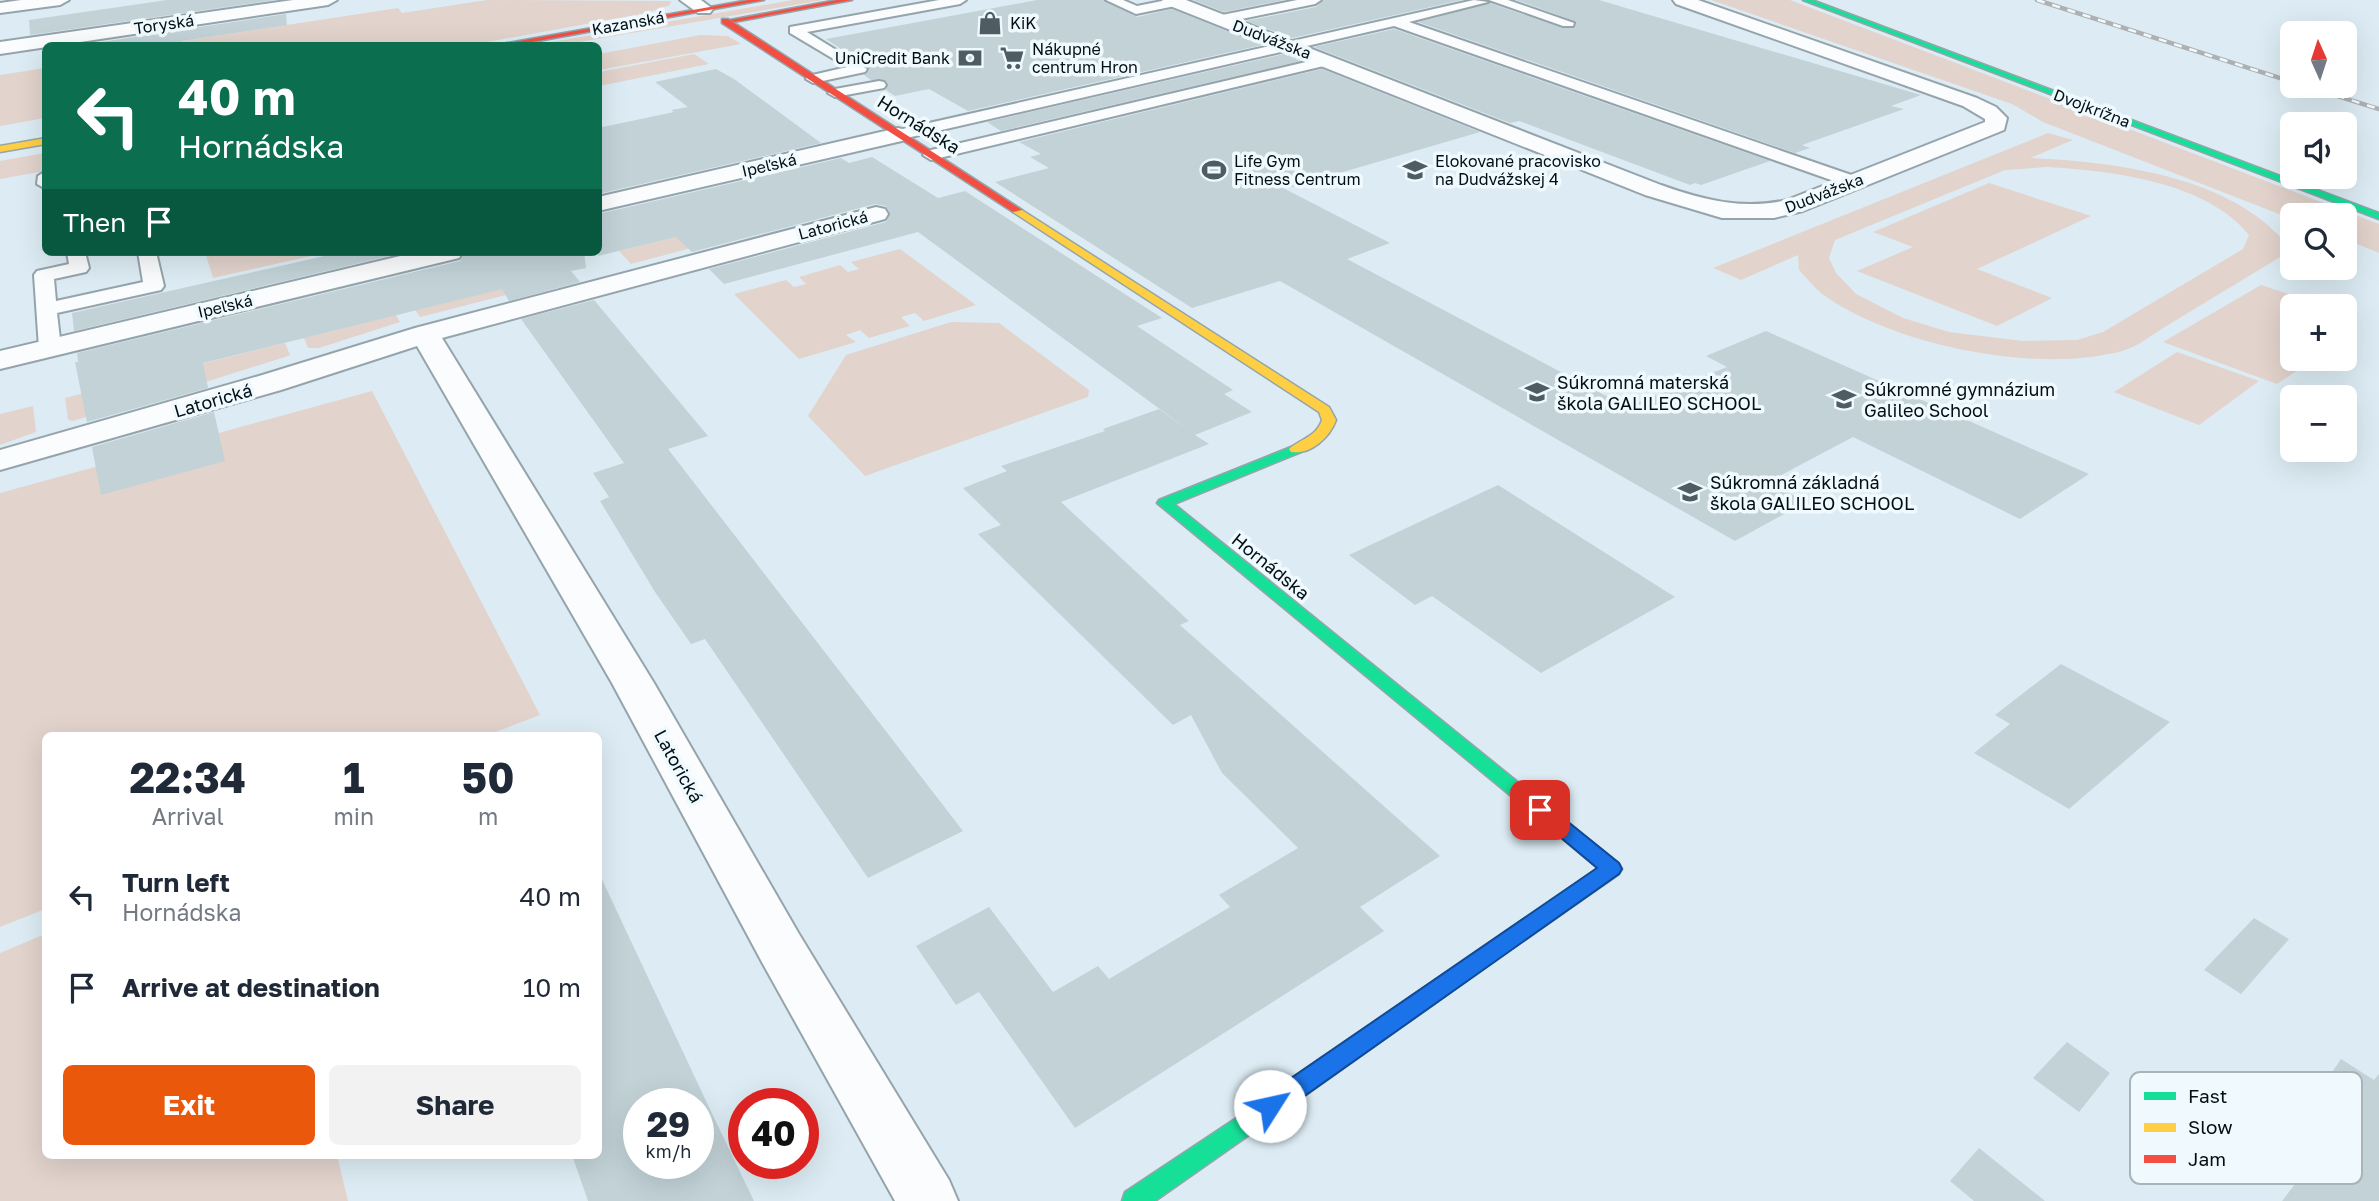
<!DOCTYPE html>
<meta charset="utf-8">
<style>
:root{--surface:#fff;--page:#f2f2f3;--text:#1f2937;--muted:#747a83;--accent:#ea580c}
body{margin:0;font-family:"Golos Text",sans-serif;background:var(--page);color:var(--text);height:100vh;display:flex;flex-direction:column;font-size:26px;white-space:nowrap}
*{box-sizing:border-box;margin:0}
p{font-size:23px;color:var(--muted)}
.icon{flex:none;width:38px;height:38px;fill:none;stroke:currentColor;stroke-width:2;stroke-linecap:round;stroke-linejoin:round}
.map{position:relative;flex:1;overflow:hidden}
.drawer{position:absolute;left:42px;top:732px;width:560px;height:427px;display:flex;flex-direction:column;background:var(--surface);border-radius:10px;box-shadow:0 7px 28px #0002}
.drawer>*{flex:none}
.banner{position:absolute;left:42px;top:42px;width:560px;height:214px;border-radius:10px;box-shadow:0 7px 28px #0002;background:#0b6e4f;color:#fff;overflow:hidden}
.needle{width:46px;rotate:357deg}
.buttons{position:absolute;left:2280px;top:21px;display:grid;gap:14px}
.buttons a{display:grid;place-items:center;width:77px;height:77px;border-radius:10px;background:var(--surface);box-shadow:0 7px 28px #0002;font-size:35px}
.speed{position:absolute;left:623px;top:1088px;display:flex;gap:14px;font-size:35px;font-weight:700;text-align:center}
.speed>*{display:grid;place-content:center;width:91px;height:91px;border-radius:50%;background:var(--surface);box-shadow:0 7px 28px #0002;line-height:1}
.speed small{font-size:18px;font-weight:400}
.speed .limit{border:10px solid #d22;background:#fff;color:#111}
.pin{position:absolute;display:grid;place-items:center;width:60px;height:60px;color:#fff;margin:-30px;border-radius:14px;box-shadow:0 4px 10px #0006}
.me{position:absolute;width:77px;margin:-38px;rotate:55deg;stroke-linejoin:round;filter:drop-shadow(0 0 5px #0008)}
.turn{display:flex;align-items:center;gap:24px;height:147px;padding:0 21px;font-size:32px}
.turn .icon{width:91px;height:91px;stroke-width:2.5}
.turn b{display:block;font-size:49px;line-height:60px}
.then{display:flex;align-items:center;height:66px;padding:0 21px;background:#0003;gap:14px;font-size:26px}
.eta{display:flex;justify-content:space-evenly;align-items:center;height:119px;text-align:center}
.eta b{font-size:42px;font-weight:700;line-height:49px}
.cta{display:flex;gap:14px;margin-top:auto;padding:14px 21px}
.cta a{flex:1;height:80px;border-radius:10px;background:var(--accent);color:#fff;font-size:28px;font-weight:700;line-height:80px;text-align:center}
.cta a+a{background:var(--page);color:var(--text)}
ul{padding:0;list-style:none}
li{display:flex;align-items:center;gap:21px;height:91px;padding:0 21px}
li div{flex:1}
li b{display:block;font-size:26px}
li em{font-style:normal}
.map>svg:first-child{display:block}
</style>
<div class="map">
<svg width="2379" height="1201" viewBox="0 0 2379 1201">
<rect width="100%" height="100%" fill="#ddecf4"/>
<path fill="#e2d3cc" fill-rule="evenodd" d="M487,0L671,1L670,5L646,13L471,45L184,46L183,41L398,8L402,13Z
M793,0H823L562,45L529,46Z
M1711,0H1790L2379,224V253L2345,239V215H2292V219L2043,122L2012,104Z
M700,35L728,36L741,44L599,70V54Z
M694,54L709,64L599,86V72Z
M45,68V118L0,126V75Z
M2048,133L2073,140L2030,158C2113,162 2225,175 2283,240L2282,256C2244,279 2206,302 2168,325C2154,333 2138,347 2122,351C2038,374 1896,346 1825,296C1815,289 1807,278 1799,270L1798,255L1741,280L1713,268ZM2048,167C2112,171 2207,182 2249,235L2243,249L2103,332L2077,340L2023,341L1949,332L1903,318L1856,294L1836,273L1829,258L1835,240L2005,170Z
M45,153V171L0,179V161Z
M1989,183L2091,216L1977,269L2052,298L1997,326L1857,271L1913,247L1873,232Z
M688,234L699,246L631,264L619,251Z
M900,249L976,305L924,321L915,313L901,317L910,326L869,338L860,330L846,335L856,342L799,359L734,294L786,280L794,287L806,284L799,277L840,265L848,272L859,269L851,262Z
M205,252H329L213,278Z
M2261,285L2324,306H2292V359H2315L2277,384L2163,342Z
M505,287L510,294L420,317L415,310Z
M396,315L400,322L319,348H308L304,338Z
M951,322L999,323L1089,390L1088,397L865,476L808,416L846,355Z
M285,343L290,355L285,357L196,385L188,367Z
M2177,352L2259,381L2199,425L2114,392Z
M166,372L162,395L73,421L68,420L65,398Z
M372,391L540,715L488,735H46L45,909L0,927V493Z
M33,406L36,432L0,445V414Z
M45,934L46,1155H337L348,1201H0V953Z"/>
<path fill="#c2d2d7" fill-rule="evenodd" d="M167,0H275L30,35L29,20Z
M1037,0H1104L1137,17L1172,9L1262,45L968,111L929,89L895,96L886,90V81L871,80L864,75L869,70L868,67L826,39Z
M1193,0H1284L1224,12Z
M1323,0H1462L1292,38L1246,21L1316,7Z
M1516,0H1599L1921,95L1891,106L1904,109L1802,145L1810,148L1795,153L1418,22L1490,3L1562,28L1575,27V21Z
M286,14L287,25L182,41L184,46H75Z
M1394,29L1770,161L1701,185L1695,183L1690,185L1519,121L1510,123L1314,47Z
M1284,54L1300,61L1001,131L987,122Z
M716,69L734,79L821,143L598,194V128L674,112L671,110L688,107L655,82Z
M1322,69L1480,132L1285,189L1390,243L1347,259L1627,407L1727,367L1706,356L1766,331L2089,474L2020,519L1853,437L1768,482L1806,502L1735,541L1280,281L1192,308L995,182L1049,168L1030,157L1041,154L1019,142Z
M872,157L938,198L965,191L1162,318L1137,326L1233,390L1224,394L1252,412L1195,435L1209,444L1061,502L1189,621L1180,625L1440,856L1360,907L1384,931L1075,1128L979,992L956,1005L916,946L989,907L1053,992L1098,966L1109,979L1230,907L1219,895L1298,848L1222,773L1191,715L1173,725L978,534L1001,525L963,488L1007,471L1001,466L1105,431L1103,429L1159,409L1194,434L918,232L724,284L709,269L886,222L890,213L886,206L875,204L692,252L676,237L598,256V214L841,158L849,163Z
M342,252H406L74,331L72,313Z
M466,252H584L586,268L571,271L580,282L509,301L502,289L203,363L208,388L87,422L75,362H78L77,353L460,261Z
M594,300L708,436L668,449L963,831L868,878L705,639L691,644L655,592L600,501L609,497L593,473L624,463L521,319Z
M214,412L225,461L101,495L92,447Z
M1498,485L1675,597L1541,673L1432,596L1415,605L1349,555Z
M2061,664L2170,722L2069,809L1974,753L2010,724L1995,715Z
M598,871L707,1103L754,1201H588L572,1155H598ZM639,1104H698V1164H639Z
M2254,918L2289,939L2241,994L2204,970Z
M2067,1042L2110,1073L2079,1112L2033,1078Z
M2341,1059L2374,1080L2379,1074V1201H2282L2342,1123L2311,1103Z
M1979,1148L2045,1201H1974L1950,1181Z"/>
<g fill="none" stroke-linecap="round" stroke-linejoin="round">
<g stroke="#95a4ab" stroke-width="4">
<path id="lane" d="M939,0H966L960,4L807,32L867,69L865,72L813,83L806,79L808,76L847,67L790,33V27Z
M1106,0H1123L1137,6L1167,0L1182,2L1180,5L1136,14Z
M1297,0H1321L1315,4L1222,23L1216,19L1222,15Z
M1474,0L1488,2L1409,22L1860,178L1863,182L1854,187L1848,186L1394,26L898,140L890,135L898,130Z
M1489,0H1508L1574,23L1573,26H1563Z
M1327,57L1334,61L1332,64L931,160L923,155L931,150Z
M879,81L884,82L886,85L884,88L835,97L828,93L835,89Z
M46,171V189L37,184L38,176Z
M67,252H85L89,268L86,272L54,279L56,301L143,282L138,252H156L164,286L161,290L57,313L61,348L58,353H42L39,348L34,275L37,271L69,264Z"/>
</g>
<g stroke="#95a4ab" stroke-width="4">
<path id="street" d="M21,0H69L60,5L0,13V3Z
M293,0H337L328,5L0,54V42Z
M680,0H701L713,9L710,13H698Z
M1162,0H1186L1661,185C1703,200 1742,210 1787,200L1985,122V119L1963,106L1676,4L1673,0H1698L1977,98L1996,107L2007,118L2004,130L1803,211L1774,218H1722L1645,195L1165,4Z
M898,128L906,130L909,135L906,140L598,211V197Z
M876,207L885,209L888,214L885,219L442,338L654,683L799,934L949,1180L958,1201H895L763,964L612,683L417,346L281,390L0,470V450L259,376L415,328Z
M417,252H463L459,258L0,369V351Z"/>
</g>
<g stroke="#95a4ab" stroke-width="3">
<path id="fast" d="M1803,0H1812L2379,213V219Z
M1296,445L1303,449L1301,452L1174,504L1619,864L1622,869L1619,874L1497,959L1490,962L1483,959L1480,953L1483,947L1598,868L1157,503L1159,500Z
M1268,1097L1276,1100L1280,1108L1276,1116L1155,1201H1122L1125,1192Z"/>
</g>
<g stroke="#95a4ab" stroke-width="3">
<path id="slow" d="M46,138V144L0,152V146Z
M1017,207L1329,407L1336,420C1330,437 1311,455 1291,452L1289,449C1302,438 1316,437 1322,420L1319,412L1013,212L1012,210Z"/>
</g>
<g stroke="#95a4ab" stroke-width="3">
<path id="jam" d="M749,0H764L510,46H491Z
M837,0H852L734,22L730,20Z
M722,19H728L1022,210L1013,212L722,23Z
M1490,944L1497,947L1500,953L1497,959L1276,1116L1268,1119L1260,1116L1256,1108L1260,1100L1483,947Z"/>
</g>
<use href="#lane" fill="#fafcfd" fill-rule="evenodd"/>
<use href="#street" fill="#fafcfd" fill-rule="evenodd"/>
<use href="#fast" fill="#16e098" fill-rule="evenodd"/>
<use href="#slow" fill="#ffcf43" fill-rule="evenodd"/>
<use href="#jam" fill="#f24e42" fill-rule="evenodd"/>
<g stroke="#adb1b3" stroke-width="4.5">
<path id="rail" d="M2037,0L2292,82
M2306,86L2379,109"/>
</g>
<use href="#rail" stroke="#f0fafe" stroke-width="2.5" stroke-dasharray="8" stroke-linecap="butt"/>
</g>
<path fill="#1a73e8" stroke="#114b97" stroke-width="2" d="M1540,803L1547,805L1619,863L1622,869L1619,874L1279,1114L1270,1117L1262,1114L1259,1106L1262,1098L1597,868L1534,815L1531,810L1534,805Z"/>
<defs>
<g id="shop-bare" transform="scale(1.89)"><path d="M-5-2.5h2.3a2.7 3.5 0 0 1 5.4 0H5L5.5 6h-11ZM-1.5-2.5h3a1.5 2.3 0 0 0-3 0Z" fill="#4e5c64" stroke="#f0fafe" stroke-width="2.5" paint-order="stroke"/></g>
<g id="bank-bare" transform="scale(1.89)"><path d="M-6-4H6V4H-6ZM0-2.3a2.3 2.3 0 1 0 0 4.6a2.3 2.3 0 1 0 0-4.6Z" fill="#4e5c64" stroke="#f0fafe" stroke-width="2.5" paint-order="stroke"/></g>
<g id="supermarket-bare" transform="scale(1.89)"><path d="M-6-5.5h2.5l.6 2H6L4.5 2H-2.5L-4.4-4H-6ZM-1.5 3.2a1.3 1.3 0 1 0 .1 0ZM3 3.2a1.3 1.3 0 1 0 .1 0Z" fill="#4e5c64" stroke="#f0fafe" stroke-width="2.5" paint-order="stroke"/></g>
<g id="stadium-bare" transform="scale(1.89)"><path d="M0-5a6.5 5 0 1 0 0 10a6.5 5 0 1 0 0-10ZM-3.5-1.8h7v3.6h-7Z" fill="#4e5c64" stroke="#f0fafe" stroke-width="2.5" paint-order="stroke"/></g>
<g id="school-bare" transform="scale(1.89)"><path d="M0-5L7-2L0 1L-7-2ZM-4 1L0 2.5L4 1V4Q0 6-4 4Z" fill="#4e5c64" stroke="#f0fafe" stroke-width="2.5" paint-order="stroke"/></g>
</defs>
<g fill-rule="evenodd">
<use href="#shop-bare" x="990" y="23"/>
<use href="#bank-bare" x="970" y="58"/>
<use href="#supermarket-bare" x="1012" y="58"/>
<use href="#stadium-bare" x="1214" y="170"/>
<use href="#school-bare" x="1415" y="170"/>
<use href="#school-bare" x="1537" y="392"/>
<use href="#school-bare" x="1844" y="399"/>
<use href="#school-bare" x="1690" y="492"/>
</g>
<g text-anchor="middle" dominant-baseline="central" stroke-width="7" stroke-linejoin="round" paint-order="stroke">
<g font-size="16" fill="#010f16" stroke="#f0fafe">
<text transform="translate(628 23) rotate(-10)">Kazanská</text>
<text transform="translate(164 24) rotate(-8)">Toryská</text>
<text transform="translate(1272 39) rotate(21)">Dudvážska</text>
<text transform="translate(2092 108) rotate(21)">Dvojkrížna</text>
<text transform="translate(769 165) rotate(-13)">Ipeľská</text>
<text transform="translate(1824 193) rotate(-21)">Dudvážska</text>
<text transform="translate(833 225) rotate(-15)">Latorická</text>
<text transform="translate(225 306) rotate(-13)">Ipeľská</text>
</g>
<g font-size="16" fill="#010f16" stroke="#f0fafe" text-anchor="start">
<text x="1010" y="23">KiK</text>
<text x="1032" y="49">Nákupné<tspan x="1032" dy="18">centrum Hron</tspan></text>
<text x="950" y="58" text-anchor="end">UniCredit Bank</text>
<text x="1234" y="161">Life Gym<tspan x="1234" dy="18">Fitness Centrum</tspan></text>
<text x="1435" y="161">Elokované pracovisko<tspan x="1435" dy="18">na Dudvážskej 4</tspan></text>
</g>
<g font-size="18" fill="#010f16" stroke="#f0fafe">
<text transform="translate(919 124) rotate(32)">Hornádska</text>
<text transform="translate(213 400) rotate(-16)">Latorická</text>
<text transform="translate(1271 566) rotate(39)">Hornádska</text>
<text transform="translate(679 766) rotate(61)">Latorická</text>
</g>
<g font-size="18" fill="#010f16" stroke="#f0fafe" text-anchor="start">
<text x="1557" y="382">Súkromná materská<tspan x="1557" dy="21">škola GALILEO SCHOOL</tspan></text>
<text x="1864" y="389">Súkromné gymnázium<tspan x="1864" dy="21">Galileo School</tspan></text>
<text x="1710" y="482">Súkromná základná<tspan x="1710" dy="21">škola GALILEO SCHOOL</tspan></text>
</g>
</g>
<rect x="2130" y="1072" width="232" height="112" rx="10" fill="#f0fafe" stroke="#a8b4b8" stroke-width="2"/>
<rect x="2144" y="1092" width="32" height="8" fill="#16e098"/>
<rect x="2144" y="1123" width="32" height="9" fill="#ffcf43"/>
<rect x="2144" y="1155" width="32" height="8" fill="#f24e42"/>
<g font-size="19" fill="#010f16">
<text x="2188" y="1103">Fast</text>
<text x="2188" y="1134">Slow</text>
<text x="2188" y="1166">Jam</text>
</g>
</svg>
<div class="buttons">
<a><svg class="needle" viewBox="-14 -14 28 28"><path d="M0-13l5 13h-10z" fill="#e53935"/><path d="M0 13l5-13h-10z" fill="#747a83"/></svg></a>
<a><svg class="icon" aria-label="sound" viewBox="0 0 24 24"><path d="M4 9h4l5-4v14l-5-4H4zM17 9q2 3 0 6"/></svg></a>
<a><svg class="icon" aria-label="search" viewBox="0 0 24 24"><circle cx="10" cy="10" r="6"/><path d="M15 15l6 6"/></svg></a>
<a>+</a>
<a>−</a>
</div>
<div class="speed"><div>29<small>km/h</small></div><div class="limit">40</div></div>
<div class="pin" style="left:1540px;top:810px;background:#d93025"><svg class="icon" aria-label="arrive" viewBox="0 0 24 24"><path d="M6 21V4h12l-3 4 3 4H6"/></svg></div>
<svg class="me" style="left:1270px;top:1106px" viewBox="-20 -20 40 40"><circle r="19" fill="#fff"/><path d="M0-13L10 11 0 6-10 11z" fill="#1a73e8"/></svg>
<div class="banner">
<div class="turn"><svg class="icon" aria-label="left" viewBox="0 0 24 24"><path d="M17 20v-9H6M10 6l-5 5 5 5"/></svg><div><b>40 m</b>Hornádska</div></div>
<div class="then">Then<svg class="icon" aria-label="arrive" viewBox="0 0 24 24"><path d="M6 21V4h12l-3 4 3 4H6"/></svg></div>
</div>
<section class="drawer">
<div class="eta">
<div><b>22:34</b><p>Arrival</p></div>
<div><b>1</b><p>min</p></div>
<div><b>50</b><p>m</p></div>
</div>
<ul>
<li><svg class="icon" aria-label="left" viewBox="0 0 24 24"><path d="M17 20v-9H6M10 6l-5 5 5 5"/></svg><div><b>Turn left</b><p>Hornádska</p></div><em>40 m</em></li>
<li><svg class="icon" aria-label="arrive" viewBox="0 0 24 24"><path d="M6 21V4h12l-3 4 3 4H6"/></svg><div><b>Arrive at destination</b></div><em>10 m</em></li>
</ul>
<div class="cta"><a>Exit</a><a>Share</a></div>
</section>
</div>
